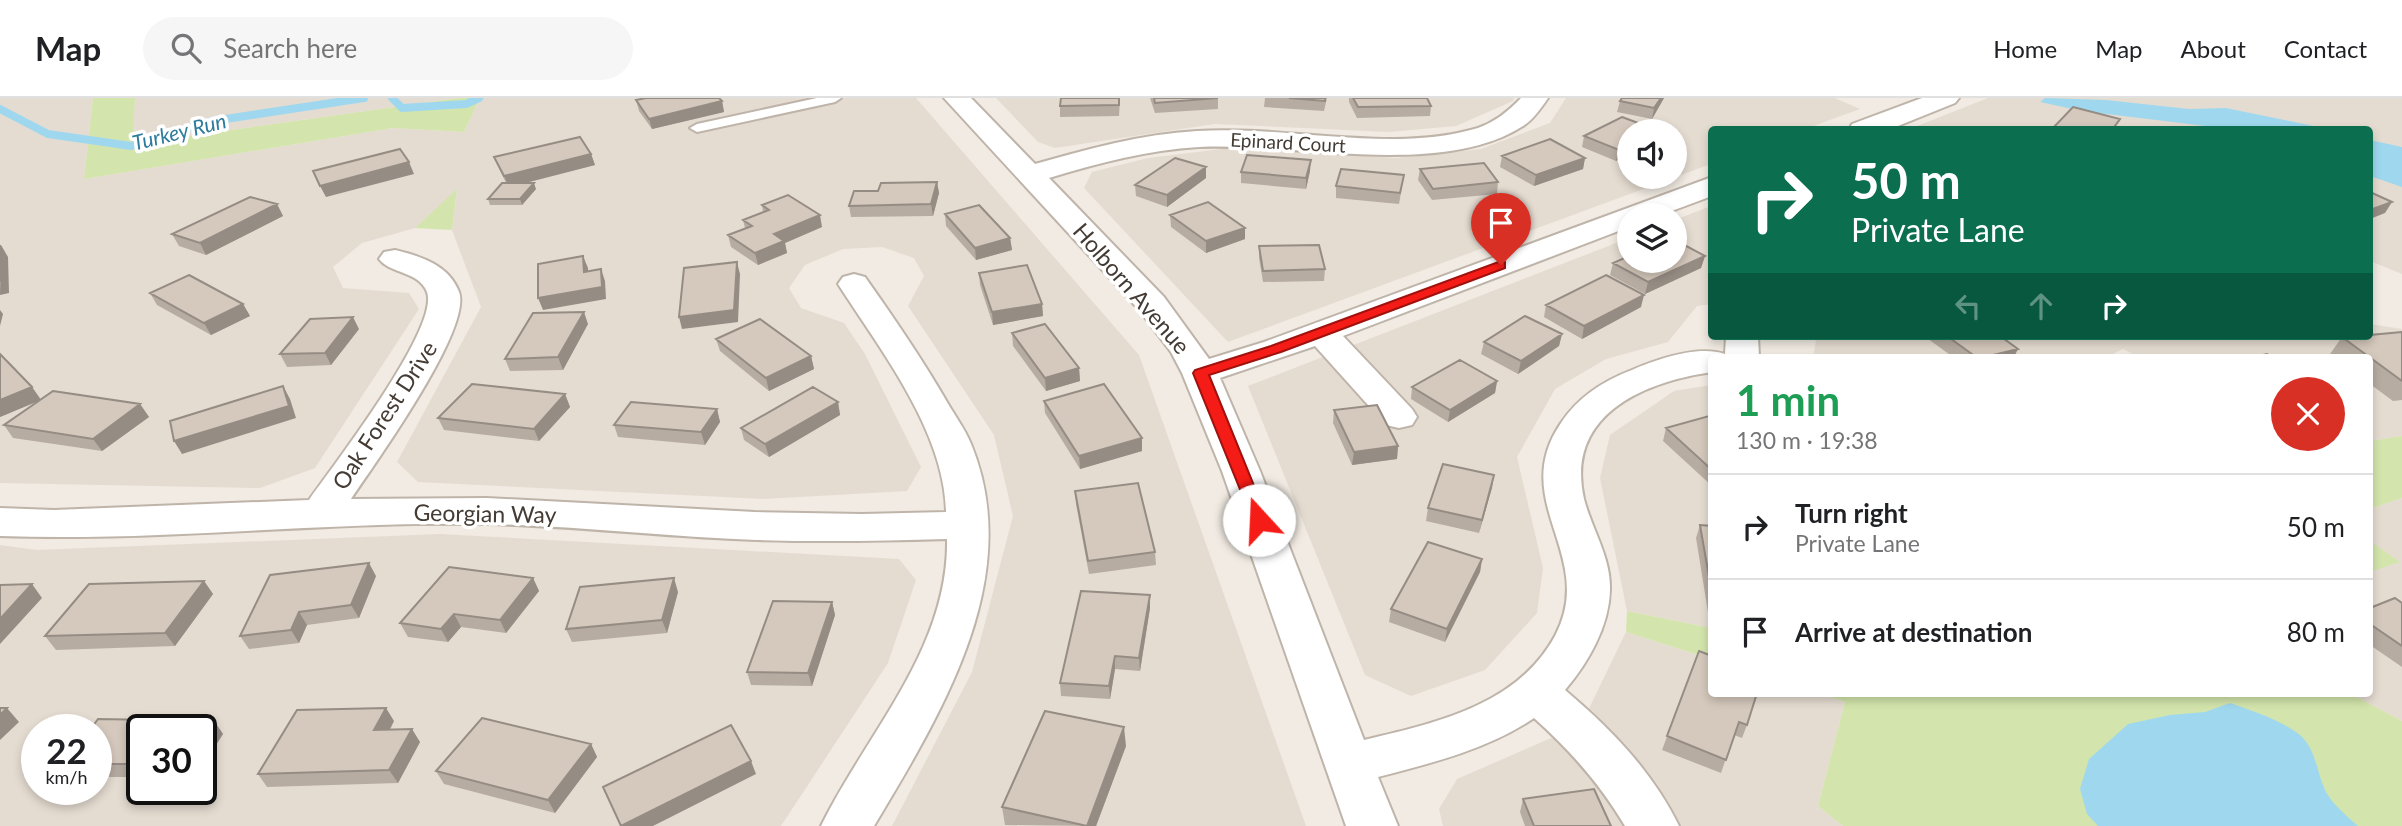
<!DOCTYPE html>
<meta charset="utf-8">
<style>
:root{--surface:#fff;--page:#f6f6f6;--text:#202124;--muted:#757577;--line:#e0e0e0}
body{margin:0;font-family:Lato,sans-serif;background:var(--page);color:var(--text);height:100vh;display:flex;flex-direction:column;font-size:26px;white-space:nowrap}
*{box-sizing:border-box;margin:0}
p{font-size:23px;color:var(--muted)}
.icon{flex:none;width:38px;height:38px;fill:none;stroke:currentColor;stroke-width:2;stroke-linecap:round;stroke-linejoin:round}
.map{position:relative;flex:1;overflow:hidden}
.drawer{position:absolute;left:1708px;top:256px;width:665px;height:343px;display:flex;flex-direction:column;background:var(--surface);border-radius:7px;box-shadow:0 4px 10px #0003}
.drawer>*{flex:none}
.banner{position:absolute;left:1708px;top:28px;width:665px;height:214px;border-radius:7px;box-shadow:0 4px 10px #0003;background:#0b6e4f;color:#fff;overflow:hidden}
.buttons{position:absolute;left:1617px;top:21px;display:grid;gap:14px}
.buttons a{display:grid;place-items:center;width:70px;height:70px;border-radius:50%;background:var(--surface);box-shadow:0 4px 10px #0003;font-size:35px}
.speed{position:absolute;left:21px;top:616px;display:flex;gap:14px;font-size:35px;font-weight:700;text-align:center}
.speed>*{display:grid;place-content:center;width:91px;height:91px;border-radius:50%;background:var(--surface);box-shadow:0 4px 10px #0003;line-height:1}
.speed small{font-size:18px;font-weight:400}
.speed .limit{border:4px solid #111;border-radius:10px;background:#fff;color:#111}
.pin{position:absolute;display:grid;place-items:center;width:60px;height:60px;color:#fff;margin:-72px -30px;border-radius:50% 50% 50% 0;rotate:-45deg;box-shadow:0 0 7px #0007}
.pin .icon{rotate:45deg}
.me{position:absolute;width:77px;margin:-38px;rotate:340deg;stroke-linejoin:round;filter:drop-shadow(0 0 5px #0008)}
.turn{display:flex;align-items:center;gap:24px;height:147px;padding:0 28px;font-size:32px}
.turn .icon{width:91px;height:91px;stroke-width:2.5}
.turn b{display:block;font-size:49px;line-height:60px}
.lanes{display:flex;align-items:center;height:66px;padding:0 28px;background:#0003;justify-content:center;gap:35px;direction:ltr}
.lanes .off{opacity:.35}
.round{display:grid;place-items:center;flex:none;width:74px;height:74px;border-radius:37px;background:var(--page)}
.overview{display:flex;align-items:center;justify-content:space-between;height:119px;padding:0 28px}
h1{font-size:42px;font-weight:700;line-height:52px;color:#1e9e55}
ul{padding:0;list-style:none}
li{display:flex;align-items:center;gap:21px;height:105px;padding:0 28px;border-top:2px solid var(--line)}
li div{flex:1}
li b{display:block;font-size:26px}
li em{font-style:normal}
header{display:flex;align-items:center;gap:42px;box-sizing:border-box;height:98px;padding:0 35px;background:var(--surface);border-bottom:2px solid var(--line)}
header strong{font-size:33px}
nav{display:flex;gap:38px;margin-inline-start:auto;font-size:24px}
.search{width:490px;height:63px;background:var(--page);display:flex;align-items:center;gap:18px;box-sizing:border-box;padding:0 24px;border-radius:38px;color:var(--muted);font-size:26px}
.map>svg:first-child{display:block}
</style>
<header>
<strong>Map</strong>
<div class="search"><svg class="icon" aria-label="search" viewBox="0 0 24 24"><circle cx="10" cy="10" r="6"/><path d="M15 15l6 6"/></svg>Search here</div>
<nav><a>Home</a><a>Map</a><a>About</a><a>Contact</a></nav>
</header>
<div class="map">
<svg width="2402" height="728" viewBox="0 0 2402 728">
<rect width="100%" height="100%" fill="#f1ebe3"/>
<path fill="#e5dcd1" fill-rule="evenodd" d="M0,0H93L84,81L393,30L464,34L480,0H916L1139,257L1306,728H892L972,574L1013,418L994,337L908,208L924,178L914,160L882,149L843,151L805,167L789,190L801,210L844,225L865,256L921,369L907,393L764,401L418,384L397,364L481,209L452,132L457,92L415,130L362,145L333,169L343,190L409,195L419,211L315,370L260,390L0,385Z
M135,0H459L131,46Z
M996,0H1514L1513,3L1456,28L1389,34L1215,26L1055,50L1038,44Z
M1566,0H1835L1860,11L1805,31L1712,32L1711,66L1228,244L1084,90L1092,74L1148,60L1221,51H1287L1395,60L1481,51L1550,25ZM1629,33H1675V79H1629Z
M1988,0H2402V176L2370,163V32H1907Z
M1711,108V206L1697,208L1668,244L1606,261L1555,291L1517,359L1543,470L1537,515L1485,572L1411,598L1365,577L1248,288L1629,140V163H1675V122Z
M2370,226L2402,231V338L2370,343V259H2138L2123,251L2107,259H1813L1816,243L1810,238H2370Z
M1711,287V530L1627,513L1600,380L1610,337L1674,293Z
M2402,400V623L2349,595H2370V474L2399,464L2370,443V411Z
M440,436L899,461L916,482L888,565L781,728H0V447L37,452ZM37,632H96V691H37ZM142,632H201V691H142Z
M1626,534L1711,561L1712,595H1818L1845,604L1818,708L1843,728H1443L1439,711L1457,681L1581,627Z"/>
<path fill="#d3e5ac" d="M93,0H135L132,46L459,0H480L464,34L393,30L84,81Z
M457,91L452,132L415,130Z
M2402,338V400L2370,411V343Z
M2370,443L2400,464L2370,474Z
M1627,513L1711,530V561L1626,534Z
M1818,595H2349L2402,623V728H1843L1818,708L1845,604Z"/>
<path fill="#9fd8ee" d="M2045,0L2106,2L2189,11L2226,10L2328,31H2230L2082,13L2040,4Z
M2370,42L2402,49V89L2370,78Z
M2230,605C2253,613 2281,622 2300,637C2316,651 2317,675 2325,692C2332,706 2347,718 2358,728H2098L2087,716L2080,691L2089,661L2128,626L2170,617L2205,614Z"/>
<g fill="none" stroke-linecap="round" stroke-linejoin="round">
<path stroke="#9fd8ee" stroke-width="8" d="M392,0L402,10L466,6L479,0
M0,11L48,36L131,48L212,23L364,0"/>
<g stroke="#bfb4a9" stroke-width="4">
<path id="lane" d="M817,0H841L835,4L697,34L690,30L697,26Z"/>
</g>
<g stroke="#bfb4a9" stroke-width="4">
<path id="street" d="M944,0H971L1035,66C1088,51 1142,36 1197,33C1287,27 1391,56 1478,30C1495,24 1509,13 1521,0H1548C1542,9 1533,22 1523,28C1440,81 1295,44 1199,49C1148,52 1098,65 1049,80L1164,199L1209,261L1264,244L1712,79V98L1661,117H1629V129L1343,238L1412,311L1417,319L1412,327L1399,330L1386,327L1315,248L1220,280L1260,373L1364,642C1435,625 1517,608 1555,538C1598,457 1507,404 1561,325C1578,299 1603,283 1632,272C1658,261 1697,247 1725,256L1726,238H1758L1759,259H1712V274C1643,284 1565,317 1584,401C1592,432 1611,459 1610,492C1609,529 1588,565 1565,592C1611,631 1652,673 1679,728H1625C1600,686 1571,653 1534,620C1488,651 1432,665 1378,679L1398,728H1346L1222,373L1182,275L1171,254L1140,213Z
M1922,0H1959L1955,5L1888,32H1849L1852,26Z
M395,152C420,158 449,167 459,194C473,230 374,367 351,401L487,400L755,414L862,416L946,414C945,334 880,251 838,186L843,179L854,176L865,179C894,220 922,261 947,304C955,318 965,331 971,346C1026,479 941,616 874,728H821C866,636 949,551 947,441C883,443 820,444 756,442C666,439 577,428 487,426C324,423 162,444 0,438V410L54,412L309,402C333,368 440,230 427,194C419,173 390,176 379,161L384,154Z"/>
</g>
<use href="#lane" fill="#fff" fill-rule="evenodd"/>
<use href="#street" fill="#fff" fill-rule="evenodd"/>
</g>
<path fill="#b7aca2" d="M1061,0H1120L1119,18L1060,19V8Z
M1150,0H1218V11L1155,15Z
M1265,0H1327L1324,13L1264,9Z
M1349,0H1427L1431,8L1430,18L1357,20L1349,4Z
M1622,0H1664L1652,21L1617,14L1620,3Z
M636,2L722,3L724,14L652,31L639,13Z
M1657,32L1616,63L1582,49L1584,38Z
M591,56L595,67L526,85L536,91L522,107H490L488,101L506,85L499,70L494,59Z
M1502,58L1585,60L1583,71L1534,88L1500,69Z
M1206,69V80L1167,109L1136,98L1135,87Z
M1420,71L1498,84L1497,96L1432,102L1418,82Z
M1310,73L1306,91L1241,85V74Z
M937,84L939,95L933,118L851,119L849,108Z
M1336,88L1402,89L1399,106L1336,100Z
M277,106L283,118L206,157L179,148L172,136Z
M762,107L822,129L785,145L787,155L758,167L731,149L728,137L745,130L743,122L763,114Z
M945,116L1010,140L1012,152L976,162L946,128Z
M1170,117L1245,130V141L1206,155L1171,129Z
M1259,148L1325,171L1324,183L1263,184L1259,160Z
M1705,158L1701,170L1645,196L1610,177L1613,165Z
M979,175L1042,206L1043,218L993,227L980,187Z
M150,195L243,206L250,218L211,237L157,207Z
M1546,207L1641,209L1582,241L1544,219Z
M588,226L563,272L510,273L505,261Z
M359,231L331,267L287,269L280,256Z
M2402,234V302L2393,303L2370,286V259H2334L2330,256L2342,239Z
M1012,235L1079,270L1080,283L1046,293L1013,248Z
M1562,236L1559,248L1518,276L1481,256L1484,244Z
M1924,238H2000L2014,259H1953Z
M716,241L811,258L814,271L769,293L720,253Z
M0,256L32,289L41,302L140,306L149,319L102,353L13,340L4,327L40,302L0,319Z
M1497,283L1495,295L1448,324L1411,301L1412,289Z
M565,296L570,309L539,343L444,332L438,320Z
M1044,303L1142,353L1080,371L1045,315Z
M838,304L840,317L769,359L744,342L741,330Z
M717,311L720,324L705,347L618,339L614,327Z
M1334,312L1398,348L1397,361L1352,367L1333,325Z
M1712,321V388L1663,343L1666,330Z
M1494,377L1479,435L1426,423L1428,410Z
M1075,393L1155,454L1156,467L1089,476L1076,406Z
M1700,427L1712,428V514H1708L1696,440Z
M1482,461L1480,474L1445,544L1389,524L1391,511Z
M376,478L359,520L307,527L299,545L249,551L240,538Z
M533,480L539,493L506,535L461,529L448,544L408,539L400,525Z
M204,483L213,496L175,548L56,552L45,538Z
M678,494L667,535L572,544L566,531Z
M1150,497V510L1140,573L1115,571L1110,601L1061,598L1060,585Z
M832,504L835,517L812,588L751,587L747,574Z
M2402,505V569L2370,547V510Z
M1699,553L1747,627L1742,640L1734,637L1721,675L1662,652Z
M214,623L223,636L142,632V679H96V632Z
M394,623L390,632L420,644L398,685L267,689L258,676Z
M591,646L597,659L555,715L444,686L436,673Z
M1126,648L1096,728L1005,727L1002,709Z
M1523,701L1611,728H1525L1520,714Z"/>
<path fill="#958c84" d="M1661,0H1664L1652,21L1654,10Z
M722,3L724,14L652,31L649,21Z
M1629,46V56L1616,63L1619,52Z
M591,56L595,67L509,89L504,78Z
M1585,60L1583,71L1534,88L1536,77Z
M1311,62L1310,73L1306,91V80Z
M409,64L414,76L326,99L320,88Z
M1206,69V80L1167,109V97Z
M937,84L939,95L933,118L931,106Z
M534,85L536,91L522,107L520,101Z
M2392,104L2385,115L2370,121V112Z
M277,106L283,118L206,157L200,145Z
M820,117L822,129L785,145L787,155L758,167L755,155L774,136Z
M1245,130V141L1206,155V143Z
M1010,140L1012,152L976,162L975,150Z
M1,147L8,159L9,195L0,197Z
M583,158L588,170V186L584,174Z
M1705,158L1701,170L1645,196L1648,184Z
M737,164L740,176L738,224L682,231L679,219Z
M601,171L605,183L606,201L543,212L538,200Z
M1644,197L1641,209L1582,241L1584,228Z
M243,206L250,218L211,237L204,225Z
M1042,206L1043,218L993,227L992,214Z
M0,212L3,216L0,228Z
M584,214L588,226L563,272L558,259Z
M353,219L359,231L331,267L325,255Z
M1562,236L1559,248L1518,276L1521,263Z
M2018,251L2014,259H1985Z
M811,258L814,271L769,293L766,280Z
M1079,270L1080,283L1046,293L1045,280Z
M1497,283L1495,295L1448,324L1450,312Z
M283,288L290,301L296,320L182,356L174,343Z
M32,289L41,302L0,319V302Z
M565,296L570,309L539,343L534,331Z
M838,304L840,317L769,359L765,346Z
M140,306L149,319L102,353L93,341Z
M717,311L720,324L705,347L701,334Z
M1142,340V353L1080,371L1079,358Z
M1398,348L1397,361L1352,367L1354,354Z
M1494,377L1492,390L1479,435L1482,422Z
M1482,461L1480,474L1445,544L1447,531Z
M369,465L376,478L359,520L351,507Z
M533,480L539,493L506,535L500,522Z
M674,480L678,494L667,535L662,522Z
M204,483L213,496L175,548L165,535Z
M32,486L42,500L0,546V521Z
M1150,497V510L1140,573L1139,560Z
M832,504L835,517L812,588L808,575Z
M299,514L307,527L299,545L291,532Z
M454,516L461,529L448,544L441,531Z
M1115,558V571L1110,601L1109,588Z
M7,610L19,624L0,642V617Z
M386,610L394,623L382,645L374,632Z
M214,623L223,636L201,671V642Z
M1124,629L1126,648L1096,728H1087Z
M412,631L420,644L398,685L389,672Z
M591,646L597,659L555,715L548,702Z
M751,663L756,676L653,728H621Z"/>
<path fill="#d5c8bc" stroke="#958c84" stroke-width="2" d="M646,0H719L722,3L649,21L636,2Z
M1061,0H1119V7L1060,8Z
M1154,0H1218L1155,5Z
M1289,0H1325V3Z
M1353,0H1427L1431,8L1358,9Z
M1622,0H1661L1654,10L1620,3Z
M2073,9L2120,21L2112,32H2051Z
M1622,19L1657,32L1654,33H1629V46L1619,52L1584,38Z
M580,39L591,56L504,78L494,59Z
M1550,41L1585,60L1536,77L1502,58Z
M400,51L409,64L320,88L313,73Z
M1247,57L1311,62L1306,80L1241,74Z
M1175,60L1206,69L1167,97L1135,87Z
M1484,65L1498,84L1433,91L1420,71Z
M1341,71L1404,77L1400,95L1336,88Z
M937,84L931,106L849,108L854,93H878L881,85Z
M502,85H534L520,101H488Z
M2370,94L2392,104L2370,112Z
M788,97L820,117L774,136L784,143L755,155L728,137L752,128L743,122L769,112L762,107Z
M250,99L277,106L200,145L172,136Z
M1208,104L1245,130L1206,143L1170,117Z
M979,107L1010,140L975,150L945,116Z
M1675,142L1705,158L1648,184L1613,165L1629,158V163H1675Z
M0,147L1,183H0Z
M1319,147L1325,171L1263,173L1259,148Z
M583,158L584,174L601,171L602,189L538,200V166Z
M737,164L734,212L679,219L684,170Z
M1027,167L1042,206L992,214L979,175Z
M189,177L243,206L204,225L150,195Z
M1606,177L1644,197L1584,228L1546,207Z
M584,214L558,259L505,261L533,215Z
M1525,218L1562,236L1521,263L1484,244Z
M353,219L325,255L280,256L310,221Z
M760,221L811,258L766,280L716,241Z
M1045,226L1079,270L1045,280L1012,235Z
M2402,234V283L2342,239L2370,238V237Z
M1947,238H2000L2018,251L1985,259H1976Z
M0,256L32,289L0,302Z
M2267,256L2271,259H2254Z
M2311,257L2315,259H2299Z
M1460,262L1497,283L1450,312L1412,289Z
M472,286L565,296L534,331L438,320Z
M1104,286L1142,340L1079,358L1044,303Z
M283,288L289,308L174,343L170,323Z
M813,289L838,304L765,346L741,330Z
M53,293L140,306L93,341L4,327Z
M631,304L717,311L701,334L614,327Z
M1377,307L1398,348L1354,354L1334,312Z
M1709,318L1712,321V372L1666,330Z
M1443,366L1494,377L1482,422L1428,410Z
M1138,385L1155,454L1088,463L1075,393Z
M1700,427L1712,428V496Z
M1428,444L1482,461L1447,531L1391,511Z
M369,465L351,507L299,514L291,532L240,538L270,477Z
M449,469L533,480L500,522L454,516L441,531L400,525Z
M674,480L662,522L566,531L580,489Z
M204,483L165,535L45,538L89,486Z
M32,486L0,521V487Z
M1081,493L1150,497L1139,560L1115,558L1109,588L1060,585Z
M2395,500L2402,505V548L2370,526V510Z
M773,503L832,504L808,575L747,574Z
M1699,553L1712,558V595H1757L1747,627L1739,624L1726,662L1667,638Z
M0,610H7L0,617Z
M386,610L374,632L412,631L389,672L258,676L297,612Z
M1045,613L1124,629L1087,728L1002,709Z
M482,620L591,646L548,702L436,673Z
M98,621L214,623L201,642V632H142V666H96V632H90Z
M731,627L751,663L621,728L603,689Z
M1594,691L1611,728H1534L1523,701Z"/>
<path fill="#f51b16" stroke="#9f120e" stroke-width="2" d="M1501,163L1505,164V170L1281,254L1209,277L1268,422L1259,428L1254,426L1193,275L1195,272L1271,248Z"/>
<g text-anchor="middle" dominant-baseline="central" stroke-width="7" stroke-linejoin="round" paint-order="stroke">
<g font-size="19" fill="#433b34" stroke="#fff">
<text transform="translate(1288 44) rotate(3)">Epinard Court</text>
</g>
<g font-size="21" font-style="italic" fill="#2d7b9c" stroke="#fff">
<text transform="translate(179 33) rotate(-14)">Turkey Run</text>
</g>
<g font-size="23" fill="#433b34" stroke="#fff">
<text transform="translate(1132 190) rotate(49)">Holborn Avenue</text>
<text transform="translate(384 317) rotate(-57)">Oak Forest Drive</text>
<text transform="translate(485 415) rotate(1)">Georgian Way</text>
</g>
</g>
</svg>
<div class="buttons">
<a><svg class="icon" aria-label="sound" viewBox="0 0 24 24"><path d="M4 9h4l5-4v14l-5-4H4zM17 9q2 3 0 6"/></svg></a>
<a><svg class="icon" aria-label="layers" viewBox="0 0 24 24"><path d="M12 4l9 5-9 5-9-5zM3 14l9 5 9-5"/></svg></a>
</div>
<div class="speed"><div>22<small>km/h</small></div><div class="limit">30</div></div>
<div class="pin" style="left:1501px;top:167px;background:#d93025"><svg class="icon" aria-label="arrive" viewBox="0 0 24 24"><path d="M6 21V4h12l-3 4 3 4H6"/></svg></div>
<svg class="me" style="left:1259px;top:422px" viewBox="-20 -20 40 40"><circle r="19" fill="#fff"/><path d="M0-13L10 11 0 6-10 11z" fill="#f51b16"/></svg>
<div class="banner">
<div class="turn"><svg class="icon" aria-label="right" viewBox="0 0 24 24"><path d="M7 20v-9h11M14 6l5 5-5 5"/></svg><div><b>50 m</b>Private Lane</div></div>
<div class="lanes"><svg class="icon off" aria-label="left" viewBox="0 0 24 24"><path d="M17 20v-9H6M10 6l-5 5 5 5"/></svg><svg class="icon off" aria-label="ahead" viewBox="0 0 24 24"><path d="M12 20V5M6 11l6-6 6 6"/></svg><svg class="icon" aria-label="right" viewBox="0 0 24 24"><path d="M7 20v-9h11M14 6l5 5-5 5"/></svg></div>
</div>
<section class="drawer">
<div class="overview"><div><h1>1 min</h1><p>130 m · 19:38</p></div><a class="round" style="background:#d93025;color:#fff"><svg class="icon" aria-label="close" viewBox="0 0 24 24"><path d="M6 6l12 12M18 6L6 18"/></svg></a></div>
<ul>
<li><svg class="icon" aria-label="right" viewBox="0 0 24 24"><path d="M7 20v-9h11M14 6l5 5-5 5"/></svg><div><b>Turn right</b><p>Private Lane</p></div><em>50 m</em></li>
<li><svg class="icon" aria-label="arrive" viewBox="0 0 24 24"><path d="M6 21V4h12l-3 4 3 4H6"/></svg><div><b>Arrive at destination</b></div><em>80 m</em></li>
</ul>
</section>
</div>
